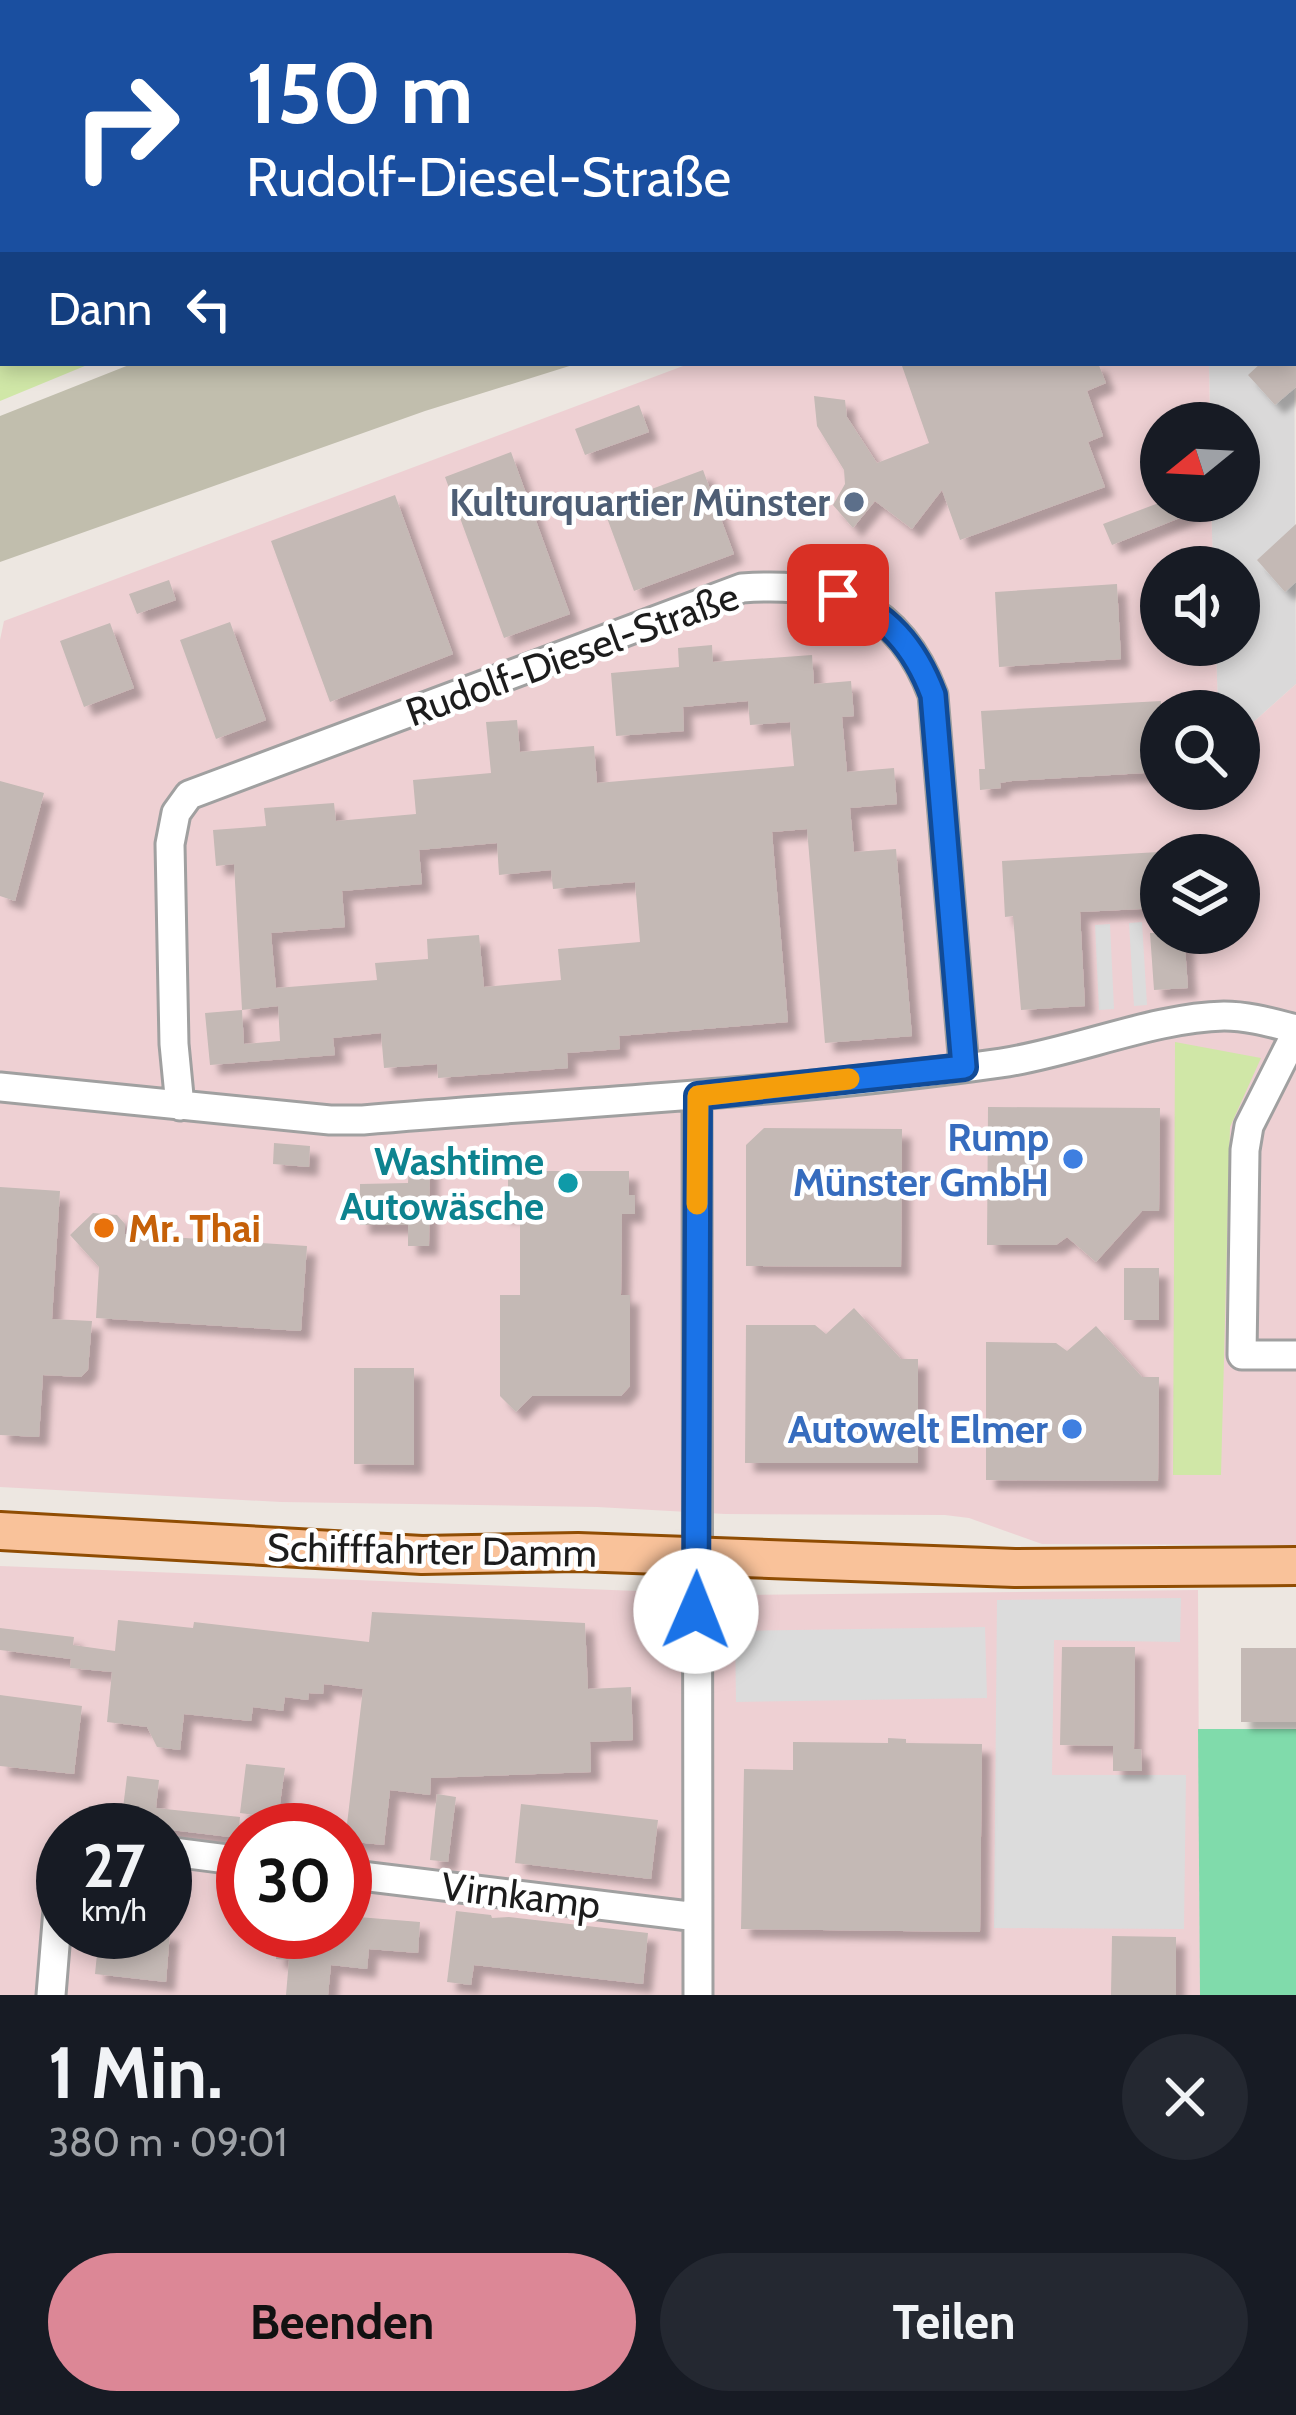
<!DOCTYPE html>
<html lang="de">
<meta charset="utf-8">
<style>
:root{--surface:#171b24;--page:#242831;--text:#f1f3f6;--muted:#9ea1a6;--accent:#dc8796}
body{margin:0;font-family:Cabin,sans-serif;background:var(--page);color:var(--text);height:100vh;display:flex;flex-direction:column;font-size:45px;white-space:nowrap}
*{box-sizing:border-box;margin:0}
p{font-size:39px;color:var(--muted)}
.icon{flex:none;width:66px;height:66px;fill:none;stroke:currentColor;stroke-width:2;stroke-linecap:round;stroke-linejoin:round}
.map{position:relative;height:1995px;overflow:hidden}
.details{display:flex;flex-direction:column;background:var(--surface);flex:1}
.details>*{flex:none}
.banner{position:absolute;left:0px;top:0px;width:1296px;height:366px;box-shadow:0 6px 18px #0003;background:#1a4fa0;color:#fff;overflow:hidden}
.needle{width:78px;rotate:252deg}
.tools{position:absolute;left:1140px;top:402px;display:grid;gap:24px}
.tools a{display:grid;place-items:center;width:120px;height:120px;border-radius:50%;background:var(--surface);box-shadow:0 6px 18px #0003;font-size:60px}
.speed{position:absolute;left:36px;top:1803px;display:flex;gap:24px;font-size:60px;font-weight:700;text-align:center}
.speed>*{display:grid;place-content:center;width:156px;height:156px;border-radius:50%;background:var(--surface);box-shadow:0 6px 18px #0003;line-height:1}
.speed small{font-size:30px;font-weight:400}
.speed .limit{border:18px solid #d22;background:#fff;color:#111}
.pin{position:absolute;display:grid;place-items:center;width:102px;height:102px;color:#fff;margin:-51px;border-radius:24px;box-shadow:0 6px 18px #0006}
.me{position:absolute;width:132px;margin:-66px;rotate:1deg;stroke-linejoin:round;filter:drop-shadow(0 0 9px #0008)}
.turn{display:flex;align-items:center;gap:42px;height:252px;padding:0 48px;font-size:54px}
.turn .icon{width:156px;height:156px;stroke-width:2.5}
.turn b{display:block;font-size:84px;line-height:102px}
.then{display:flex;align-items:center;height:114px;padding:0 48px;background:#0003;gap:24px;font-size:45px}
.round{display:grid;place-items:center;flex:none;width:126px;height:126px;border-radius:63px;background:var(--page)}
.head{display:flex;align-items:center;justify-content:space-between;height:204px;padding:0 48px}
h1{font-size:72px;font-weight:800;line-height:90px}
.primary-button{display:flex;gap:24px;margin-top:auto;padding:24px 48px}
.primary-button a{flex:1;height:138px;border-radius:72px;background:var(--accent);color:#111;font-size:48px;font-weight:800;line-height:138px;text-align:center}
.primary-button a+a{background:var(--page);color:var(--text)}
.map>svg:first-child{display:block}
</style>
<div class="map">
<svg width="1296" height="1995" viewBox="0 0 1296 1995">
<defs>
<filter id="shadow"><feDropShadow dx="9" dy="9" stdDeviation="3" flood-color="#0004"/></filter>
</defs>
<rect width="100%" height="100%" fill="#ede7e1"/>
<path fill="#dad9d9" d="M1293,138L1296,684L1239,735V711H1218L1216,645H1239V567H1213L1211,501H1239V423H1210L1209,363H1293Z"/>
<path fill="#eed0d3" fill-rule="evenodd" d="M691,363H1209L1210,423H1161V501H1211L1213,567H1161V645H1216L1218,711H1161V789H1239V735L1296,684V1545L1042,1544L969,1518L945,1515L725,1514L597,1507L281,1502L0,1487V640L4,621ZM1161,855H1239V933H1161Z
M0,1566L741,1595L1198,1590L1200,1995H0ZM63,1830H165V1932H63ZM243,1830H345V1932H243Z"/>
<path fill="#c1bead" d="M134,363H579L425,411L0,562V416Z"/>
<path fill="#eceacc" d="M0,0H882L884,3H3V252Z"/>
<path fill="#d0e7a7" d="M0,253L3,363H92L0,401Z
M1175,1042L1261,1058L1230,1127L1221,1475H1173Z"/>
<path fill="#80dbab" d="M1198,1729H1296V1995H1200Z"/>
<path fill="#dcdcdc" d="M1142,922L1147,1005L1134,1006L1129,923Z
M1110,924L1114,1009L1099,1010L1095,925Z
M1181,1598L1180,1642L1054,1640L1052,1775H1186L1184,1929L994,1928L997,1600Z
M985,1627L987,1698L736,1702L735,1631Z"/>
<path fill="#c4b9b5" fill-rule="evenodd" filter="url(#shadow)" d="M901,363H1098L1106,383L1087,391L1103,436L1088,442L1105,487L960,540L942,490L912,529L875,501L853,528L833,505L845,484L844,470L817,426L814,396L845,400L847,417L877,463L929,443Z
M1261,363H1296V387L1275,405L1248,375Z
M639,405L649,432L585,455L575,429Z
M511,452L570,614L504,638L445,477Z
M703,470L734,554L634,591L603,507Z
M395,495L453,654L330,702L271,541Z
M1164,501L1220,502L1112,545L1103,524Z
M1296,524V582L1285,592L1257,560Z
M169,580L176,600L137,614L129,594Z
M1117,584L1121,659L999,667L995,592Z
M230,622L266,720L216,739L180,640Z
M110,623L134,688L84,707L60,641Z
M712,645L713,662L812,655L814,684L851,681L854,716L842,717L847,772L894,768L897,804L850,808L854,852L896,849L912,1036L825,1043L807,829L772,832L788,1022L619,1036L620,1049L567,1053L568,1068L438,1078L437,1064L384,1068L381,1033L333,1038L335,1055L210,1065L205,1013L242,1010L234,864L216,866L213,830L266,826L264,808L334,803L336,821L416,814L413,780L491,773L486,722L517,720L520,752L594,746L597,783L794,766L790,722L750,725L748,701L683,707L684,731L616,736L611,673L679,667L678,648ZM497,843L499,875L551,870L553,889L635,882L640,942L558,949L561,980L484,987L479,935L427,939L428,959L375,963L377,980L276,988L271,933L345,927L342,891L422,884L419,850ZM278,1006L280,1041L244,1044L242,1010Z
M1161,701V772L1012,781L1000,783L1001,788L980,790L979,769H985L981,711Z
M0,781L44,793L15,901L0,896Z
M1159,852L1161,908L1080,912L1085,1006L1021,1010L1013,916L1005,917L1002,861Z
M1150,933H1184L1188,988L1154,990Z
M988,1107L1160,1108L1159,1211H1142L1096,1262L1067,1237L1056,1245H987Z
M764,1128L902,1129L901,1267L746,1266V1145Z
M274,1143L310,1146L309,1167L273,1164Z
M409,1164H430L429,1246H408V1225H360V1184L408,1183Z
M508,1171H629V1195H635V1214H622L621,1295H630V1386L621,1396H532L516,1412L500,1396V1295H520V1214H500L501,1194L508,1195Z
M0,1187L60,1191L52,1319L92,1321L88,1370L81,1377L43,1375L39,1437L0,1435Z
M93,1213L117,1215L125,1224V1234L307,1246L301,1331L96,1318L99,1267L70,1235Z
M1124,1268H1159V1320H1124Z
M854,1308L901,1359H918V1463H745L746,1325H815L826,1334Z
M1096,1326L1142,1377H1159L1158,1481L986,1480V1342L1056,1343L1067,1351Z
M354,1368H414V1465L354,1464Z
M372,1612L585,1623L588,1689L631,1687L633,1740L590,1742L591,1772L431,1778L430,1795L390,1790L384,1845L345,1841L363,1689L324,1684L323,1694L309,1693L308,1700L285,1697L283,1711L253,1707L251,1721L184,1714L180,1750L157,1747L147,1727L107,1722L112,1672L70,1668L71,1659L0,1650V1628L74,1637L73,1645L115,1651L118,1620L193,1628L194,1622L369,1642Z
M1062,1647H1135L1134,1749H1141L1142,1771H1113V1746L1060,1745Z
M1241,1648H1296V1722H1241Z
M0,1695L82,1706L74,1774L0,1766Z
M888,1738L906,1739V1743L982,1744L980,1932L741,1929L744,1769L793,1770V1742L888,1743Z
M246,1764L285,1768L278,1818L240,1813Z
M127,1776L159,1780L156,1808L240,1817L238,1838L121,1824Z
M437,1794L456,1797L448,1862L430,1860Z
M521,1804L658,1820L651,1879L515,1863Z
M456,1911L491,1915L492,1918L509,1917L648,1933L643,1984L474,1965L471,1985L447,1982Z
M346,1916L420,1922L418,1953L369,1949L367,1969L331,1965L328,1995H286L289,1960L276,1959L278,1932H345Z
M131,1932H170L166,1982L95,1974L97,1954L129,1957Z
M1112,1936L1176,1937V1995H1111Z"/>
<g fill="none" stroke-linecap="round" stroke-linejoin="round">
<g stroke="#a0a0a0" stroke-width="33">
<path id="minor" d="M1195,0L1198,3
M1293,108L1296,111
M1296,1033L1249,1126L1245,1150L1242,1355H1296
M0,1087L330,1120H363C576,1102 789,1093 1001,1063C1071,1053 1156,1017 1224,1016C1249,1016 1272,1023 1296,1029
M697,1096L698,1995
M180,1106L174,1044L170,844L176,813L189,795L742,588C835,581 899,604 933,695L964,1067
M165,1851L243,1861
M345,1874L697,1917
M51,1995L63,1848"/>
</g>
<g stroke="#904d03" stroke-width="42">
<path id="major" d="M0,1531L422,1555L578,1552L1015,1568L1296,1566"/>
</g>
<use href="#minor" stroke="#fff" stroke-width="27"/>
<use href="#major" stroke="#f9c29a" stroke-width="36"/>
</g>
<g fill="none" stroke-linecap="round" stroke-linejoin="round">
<g stroke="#114b97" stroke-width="30">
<path id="route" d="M696,1611L698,1096L964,1067L933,695C915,647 887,614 838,595"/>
</g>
<use href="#route" stroke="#1a73e8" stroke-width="21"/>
<path stroke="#f59e0b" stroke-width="21" d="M697,1204L698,1096L849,1079"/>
</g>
<circle fill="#5c6f8a" stroke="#fff" stroke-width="4.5" cx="854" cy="502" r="12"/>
<g fill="#3f7fe0" stroke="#fff" stroke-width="4.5">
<circle cx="1073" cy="1159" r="12"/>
<circle cx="1072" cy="1429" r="12"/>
</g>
<circle fill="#0f9aa8" stroke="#fff" stroke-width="4.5" cx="568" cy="1183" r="12"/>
<circle fill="#e8710a" stroke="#fff" stroke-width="4.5" cx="104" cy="1228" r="12"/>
<g text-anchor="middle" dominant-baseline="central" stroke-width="9" stroke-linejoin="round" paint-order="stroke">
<g font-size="39" font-weight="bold" fill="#4e5e75" stroke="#fff" text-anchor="end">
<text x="830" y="502">Kulturquartier Münster</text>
</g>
<g font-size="39" fill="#1c1c1c" stroke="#fff">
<text transform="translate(572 654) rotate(-20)">Rudolf-Diesel-Straße</text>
<text transform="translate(432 1550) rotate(1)">Schifffahrter Damm</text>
<text transform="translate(521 1895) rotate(7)">Virnkamp</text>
</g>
<g font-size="39" font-weight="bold" fill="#366cbe" stroke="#fff" text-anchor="end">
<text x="1049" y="1137">Rump<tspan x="1049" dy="45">Münster GmbH</tspan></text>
<text x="1048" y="1429">Autowelt Elmer</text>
</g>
<g font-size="39" font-weight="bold" fill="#0d838f" stroke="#fff" text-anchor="end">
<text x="544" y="1161">Washtime<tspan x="544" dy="45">Autowäsche</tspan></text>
</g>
<g font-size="39" font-weight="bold" fill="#c56008" stroke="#fff" text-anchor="start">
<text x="128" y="1228">Mr. Thai</text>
</g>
</g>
</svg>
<div class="tools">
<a><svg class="needle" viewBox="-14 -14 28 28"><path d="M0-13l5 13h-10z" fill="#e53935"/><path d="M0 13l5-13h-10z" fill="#9ea1a6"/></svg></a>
<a><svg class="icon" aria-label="sound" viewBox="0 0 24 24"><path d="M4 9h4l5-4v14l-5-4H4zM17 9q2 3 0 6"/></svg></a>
<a><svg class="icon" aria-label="search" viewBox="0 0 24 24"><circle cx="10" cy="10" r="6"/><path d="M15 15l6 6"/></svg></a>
<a><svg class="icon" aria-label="layers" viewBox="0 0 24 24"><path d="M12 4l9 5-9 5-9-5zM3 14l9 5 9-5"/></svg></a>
</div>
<div class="speed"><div>27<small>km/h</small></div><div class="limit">30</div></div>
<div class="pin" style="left:838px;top:595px;background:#d93025"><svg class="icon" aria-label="arrive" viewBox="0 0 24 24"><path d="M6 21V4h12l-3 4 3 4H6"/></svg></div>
<svg class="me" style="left:696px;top:1611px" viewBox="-20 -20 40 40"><circle r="19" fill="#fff"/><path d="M0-13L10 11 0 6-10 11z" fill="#1a73e8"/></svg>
<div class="banner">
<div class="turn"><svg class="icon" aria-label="right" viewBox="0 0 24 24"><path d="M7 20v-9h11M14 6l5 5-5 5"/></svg><div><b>150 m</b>Rudolf-Diesel-Straße</div></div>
<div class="then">Dann<svg class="icon" aria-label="left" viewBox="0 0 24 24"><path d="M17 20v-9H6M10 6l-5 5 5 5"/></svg></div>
</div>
</div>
<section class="details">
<div class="head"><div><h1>1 Min.</h1><p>380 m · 09:01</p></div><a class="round"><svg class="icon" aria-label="close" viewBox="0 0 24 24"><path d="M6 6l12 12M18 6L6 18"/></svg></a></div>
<div class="primary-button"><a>Beenden</a><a>Teilen</a></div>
</section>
